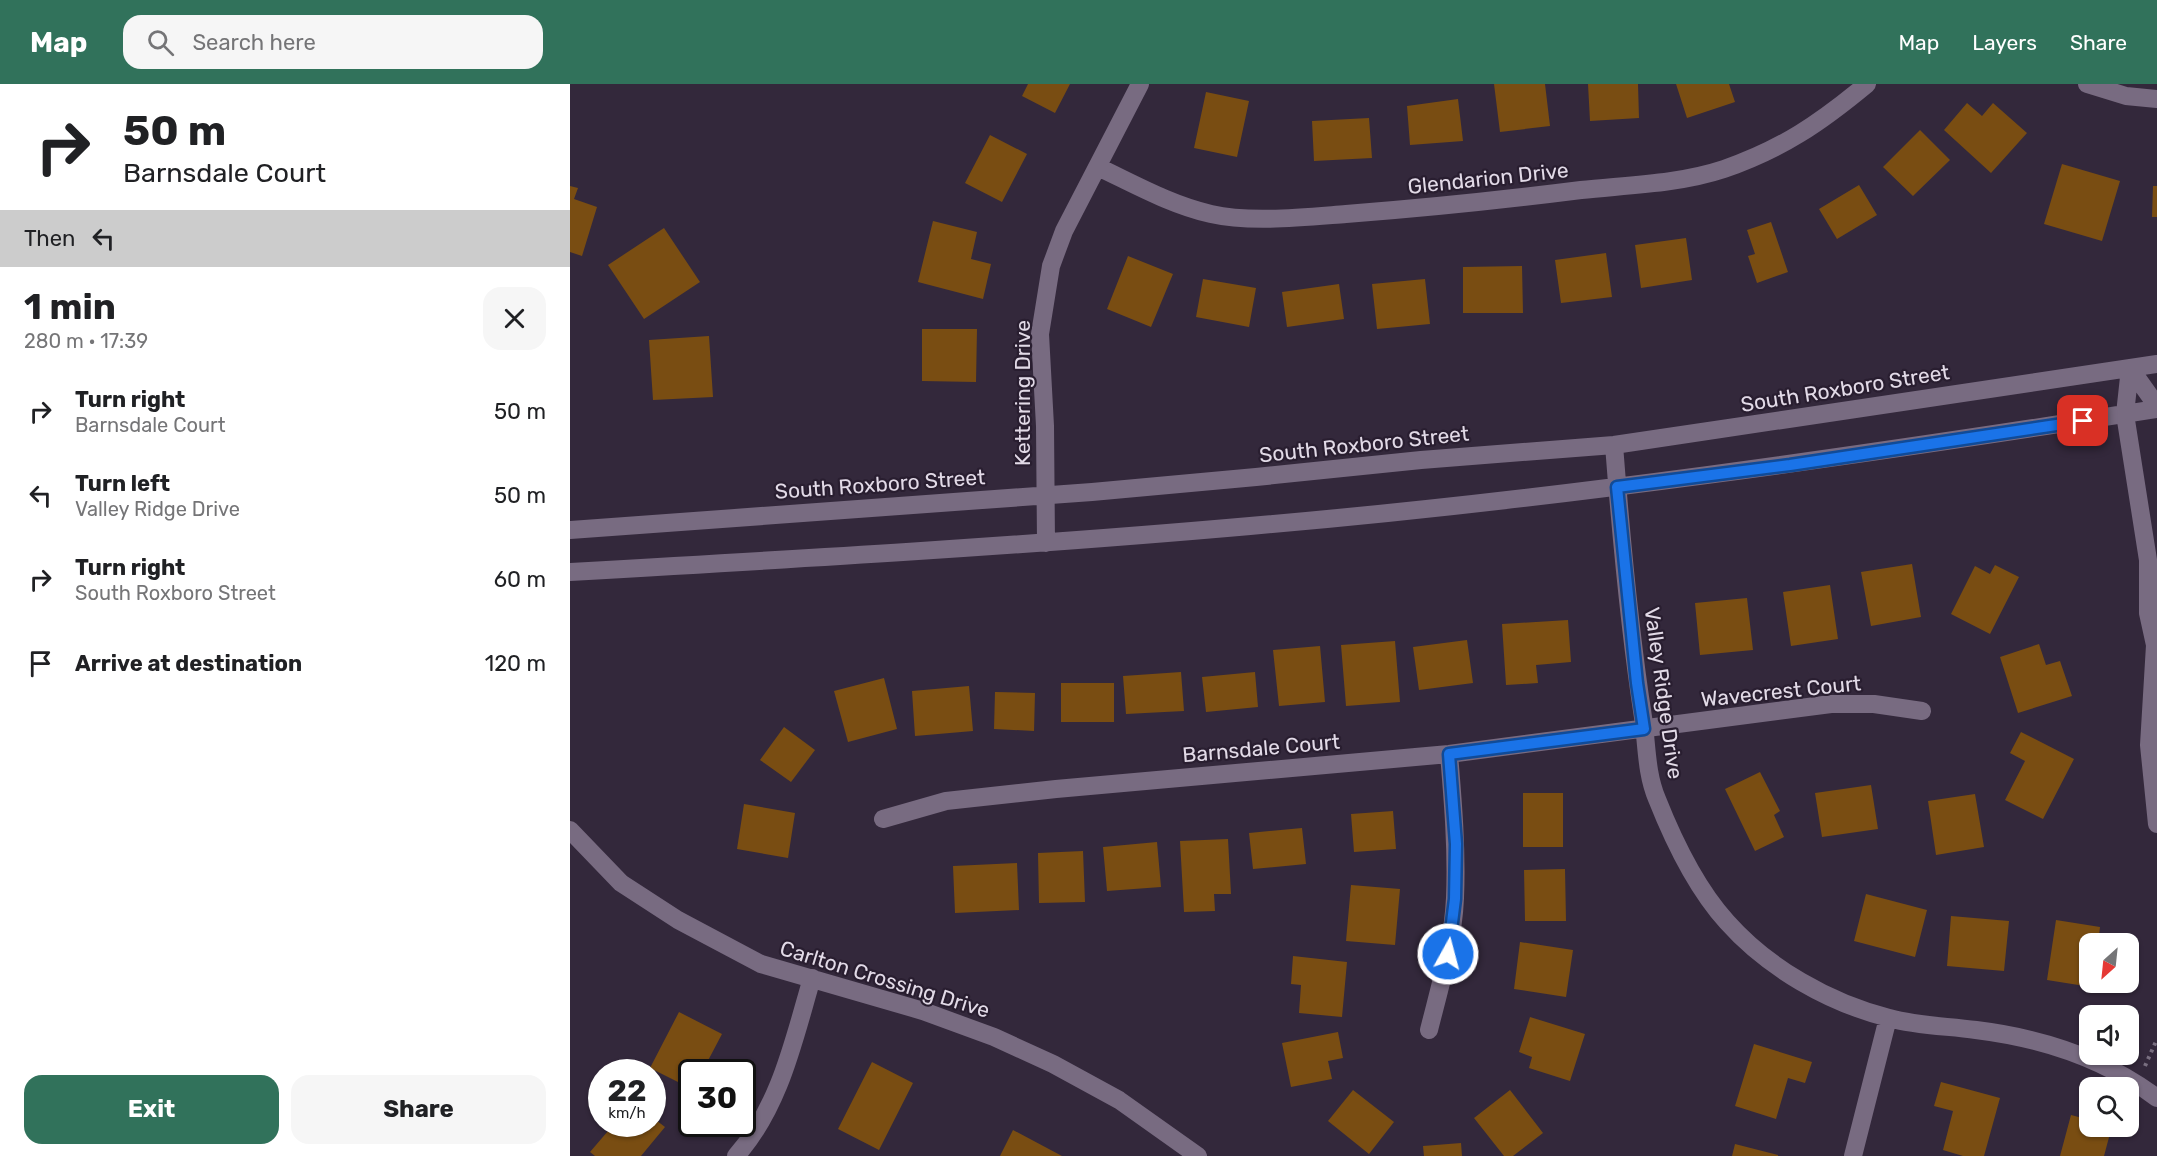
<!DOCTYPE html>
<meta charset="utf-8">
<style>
:root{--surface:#fff;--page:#f6f6f6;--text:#202124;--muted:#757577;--accent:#31725b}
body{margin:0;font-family:Rubik,sans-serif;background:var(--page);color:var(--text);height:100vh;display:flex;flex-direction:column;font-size:22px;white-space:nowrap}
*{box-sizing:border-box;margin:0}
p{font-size:20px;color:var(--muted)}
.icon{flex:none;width:33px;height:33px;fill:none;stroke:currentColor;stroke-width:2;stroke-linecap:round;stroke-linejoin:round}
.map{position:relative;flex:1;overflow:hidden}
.side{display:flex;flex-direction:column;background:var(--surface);width:570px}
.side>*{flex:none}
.banner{background:#fff;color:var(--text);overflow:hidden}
.needle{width:39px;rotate:207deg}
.tools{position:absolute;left:1509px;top:849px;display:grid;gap:12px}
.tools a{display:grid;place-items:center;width:60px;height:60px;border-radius:12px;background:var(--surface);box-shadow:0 2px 4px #0004;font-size:30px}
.speed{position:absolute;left:18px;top:975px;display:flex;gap:12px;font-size:30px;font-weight:700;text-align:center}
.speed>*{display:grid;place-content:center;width:78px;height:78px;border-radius:50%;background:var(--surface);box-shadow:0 2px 4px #0004;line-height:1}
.speed small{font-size:15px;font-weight:400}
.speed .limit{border:3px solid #111;border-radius:9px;background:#fff;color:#111}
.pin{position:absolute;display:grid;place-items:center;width:51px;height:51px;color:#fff;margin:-26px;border-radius:12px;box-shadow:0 3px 9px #0006}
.me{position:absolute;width:66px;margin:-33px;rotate:7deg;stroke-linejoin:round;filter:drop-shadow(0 0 4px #0008)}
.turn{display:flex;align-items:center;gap:21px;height:126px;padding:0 24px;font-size:27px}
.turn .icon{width:78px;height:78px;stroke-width:2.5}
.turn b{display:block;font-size:42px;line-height:51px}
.then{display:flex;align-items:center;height:57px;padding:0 24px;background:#0003;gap:12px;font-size:22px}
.round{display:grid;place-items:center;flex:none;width:63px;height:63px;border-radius:18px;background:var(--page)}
.overview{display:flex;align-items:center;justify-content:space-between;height:102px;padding:0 24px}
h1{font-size:36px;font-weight:700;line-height:45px}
.action{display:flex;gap:12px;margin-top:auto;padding:12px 24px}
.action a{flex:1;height:69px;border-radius:18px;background:var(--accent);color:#fff;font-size:24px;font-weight:700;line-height:69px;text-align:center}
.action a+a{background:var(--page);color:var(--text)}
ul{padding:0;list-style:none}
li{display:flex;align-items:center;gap:18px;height:84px;padding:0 24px}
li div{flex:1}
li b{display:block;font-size:22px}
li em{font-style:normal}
header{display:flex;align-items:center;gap:36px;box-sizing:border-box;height:84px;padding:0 30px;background:var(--accent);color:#fff}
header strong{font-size:28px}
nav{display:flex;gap:33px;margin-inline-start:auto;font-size:21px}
.search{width:420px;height:54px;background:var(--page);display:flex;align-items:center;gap:15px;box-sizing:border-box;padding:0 21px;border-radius:18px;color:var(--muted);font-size:22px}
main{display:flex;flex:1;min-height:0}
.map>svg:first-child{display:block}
</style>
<header>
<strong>Map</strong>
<div class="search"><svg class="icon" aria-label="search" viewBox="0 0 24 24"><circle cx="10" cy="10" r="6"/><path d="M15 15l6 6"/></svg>Search here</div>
<nav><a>Map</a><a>Layers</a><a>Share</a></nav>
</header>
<main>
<section class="side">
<div class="banner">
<div class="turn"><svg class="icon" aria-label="right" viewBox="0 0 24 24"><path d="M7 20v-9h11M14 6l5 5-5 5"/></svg><div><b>50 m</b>Barnsdale Court</div></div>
<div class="then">Then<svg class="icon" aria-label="left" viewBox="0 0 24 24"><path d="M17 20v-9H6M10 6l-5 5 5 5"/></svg></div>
</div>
<div class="overview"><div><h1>1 min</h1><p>280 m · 17:39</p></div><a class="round"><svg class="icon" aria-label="close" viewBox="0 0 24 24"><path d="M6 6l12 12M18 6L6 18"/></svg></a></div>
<ul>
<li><svg class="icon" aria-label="right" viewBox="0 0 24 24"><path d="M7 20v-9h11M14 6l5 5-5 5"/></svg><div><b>Turn right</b><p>Barnsdale Court</p></div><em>50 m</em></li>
<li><svg class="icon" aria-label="left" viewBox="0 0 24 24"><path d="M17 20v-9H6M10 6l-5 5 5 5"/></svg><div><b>Turn left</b><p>Valley Ridge Drive</p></div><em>50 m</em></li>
<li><svg class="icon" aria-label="right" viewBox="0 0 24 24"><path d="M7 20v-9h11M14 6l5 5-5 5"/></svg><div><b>Turn right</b><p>South Roxboro Street</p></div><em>60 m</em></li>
<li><svg class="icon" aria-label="arrive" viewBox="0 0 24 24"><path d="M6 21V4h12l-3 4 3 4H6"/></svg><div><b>Arrive at destination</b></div><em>120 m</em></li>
</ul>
<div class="action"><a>Exit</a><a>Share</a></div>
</section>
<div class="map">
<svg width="1587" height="1072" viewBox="0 0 1587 1072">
<rect width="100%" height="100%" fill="#33283b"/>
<path fill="#794d12" d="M458,0H500L485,29L452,12Z
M924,0H975L980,42L930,48Z
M1018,0H1068L1069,34L1020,37Z
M1106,0H1159L1165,18L1117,34Z
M636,8L679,17L667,73L624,64Z
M888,15L893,57L840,61L837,22Z
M1397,19L1412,32L1423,19L1457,49L1421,89L1374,46Z
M799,34L802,74L744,77L742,37Z
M1350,46L1380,76L1343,112L1313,83Z
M420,51L457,70L432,118L395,99Z
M1492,80L1550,97L1532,157L1474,140Z
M1289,101L1307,131L1267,155L1249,125Z
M0,102L8,104L4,115L27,123L12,172L0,168Z
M1583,102H1587V133H1582Z
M363,137L407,148L401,175L421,180L413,215L348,198Z
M1201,138L1218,188L1187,199L1178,172L1185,170L1177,146Z
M94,144L130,198L74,235L38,181Z
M1116,154L1122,196L1071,204L1065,161Z
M1036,169L1042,213L991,219L985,176Z
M558,172L603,190L581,243L537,225Z
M952,182L953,229H893V183Z
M633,195L686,204L679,243L626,233Z
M855,195L860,240L807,245L802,200Z
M769,200L774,235L717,243L712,208Z
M352,245H407L406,298L352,297Z
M139,252L143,313L83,316L79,256Z
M1342,480L1351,533L1301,542L1291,488Z
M1425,481L1449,493L1420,550L1381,530L1405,482L1420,490Z
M1260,501L1268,555L1221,562L1213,508Z
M1177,514L1183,566L1130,571L1125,519Z
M998,536L1001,578L966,581L968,599L936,601L932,540Z
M897,556L903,599L849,606L843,563Z
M825,557L830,618L776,622L771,561Z
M1469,560L1476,581L1490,577L1502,612L1448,629L1430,573Z
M750,562L755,618L709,622L703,566Z
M611,588L614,627L556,630L553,592Z
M685,588L688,623L636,628L632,593Z
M314,594L327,645L278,658L264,607Z
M491,599H544V638H491Z
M399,602L403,647L345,652L342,607Z
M425,608L465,609L464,647L424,645Z
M214,643L245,666L221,698L190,676Z
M1451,648L1504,675L1473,735L1435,716L1455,677L1440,669Z
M1190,688L1210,727L1204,731L1214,753L1185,767L1155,705Z
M1301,701L1308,745L1252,753L1245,709Z
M953,709H993V763H953Z
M1405,710L1414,763L1366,771L1358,717Z
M174,720L225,729L218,774L167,765Z
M823,727L826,765L784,768L781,730Z
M732,744L736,780L683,785L679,749Z
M658,755L661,810H644L645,827L614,828L610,757Z
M587,758L591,803L537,807L533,763Z
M513,767L515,818L469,819L468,769Z
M447,779L449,826L385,829L383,782Z
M995,785L996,837H955L954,786Z
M781,801L830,805L825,861L776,857Z
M1296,810L1357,826L1345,873L1284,857Z
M1381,832L1439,837L1434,887L1377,882Z
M1486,836L1530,843L1528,860H1520V898H1522L1521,903L1477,896Z
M950,858L1003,866L996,913L944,905Z
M723,872L777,878L772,933L729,929L731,901L721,900Z
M109,928L152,950L132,988H122V1005L80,984Z
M960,933L1015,950L1000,997L959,984L962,973L949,968Z
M768,948L773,974L758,977L762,995L721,1003L712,959Z
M1184,960L1242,978L1235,999L1218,994L1206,1035L1165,1022Z
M302,978L343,999L309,1066L268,1045Z
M1371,998L1430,1014L1414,1072H1393L1373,1066L1383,1027L1364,1022Z
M783,1006L824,1038L799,1070L758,1037Z
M940,1006L973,1049L943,1072H934L904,1034Z
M1501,1031L1520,1036V1042H1542L1534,1072H1490Z
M82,1033L95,1043L71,1072H25L20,1068L44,1040H82Z
M443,1046L492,1072H430Z
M891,1059L892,1072H854L853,1062Z
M1165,1060L1208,1071V1072H1162Z"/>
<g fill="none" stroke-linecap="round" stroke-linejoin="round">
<path stroke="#796f80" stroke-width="4" stroke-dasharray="3 4.5" stroke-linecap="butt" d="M1575,982L1587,955"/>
<path stroke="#786b81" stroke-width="18" d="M1517,0L1556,12L1587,15
M528,83C564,100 601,121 641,130C680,139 736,133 776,130C855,124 932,116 1011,106C1058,101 1109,100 1154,85C1212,65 1250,39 1297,0
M1560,284L1555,330L1578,476V529L1585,561L1579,661L1587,740
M1560,284L1587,322
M1044,361C1051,452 1059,543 1073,633C1077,661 1076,689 1087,715C1104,758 1126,804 1157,838C1198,884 1259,919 1319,934C1347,942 1377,942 1406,946C1471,954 1534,974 1587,1014
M0,446L522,408L686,393L851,376L1044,361L1587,280
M476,459L475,342L470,250L481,182L494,147L570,0
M0,488C227,475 454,462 680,442C984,416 1286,372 1587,325
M313,735L376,717L486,705L879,670L1261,620H1304L1352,627
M0,746L51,799L108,836L191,880L353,927L424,953L483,980L549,1016L628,1072
M859,946C870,902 883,859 885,814C887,766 883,718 879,670
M166,1072C210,1023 224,955 242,894
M1283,1072L1318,934"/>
</g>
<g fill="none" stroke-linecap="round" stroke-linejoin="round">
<g stroke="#114b97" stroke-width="15">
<path id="route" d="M878,870L885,815L886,760L879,670L1074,645L1067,599L1047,403L1220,381L1513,337"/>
</g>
<use href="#route" stroke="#1a73e8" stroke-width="10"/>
</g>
<g text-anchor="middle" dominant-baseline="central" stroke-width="4.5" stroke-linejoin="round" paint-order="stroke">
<g font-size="21" fill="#e2dae7" stroke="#291e30">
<text transform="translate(918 94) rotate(-6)">Glendarion Drive</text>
<text transform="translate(1275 304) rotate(-9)">South Roxboro Street</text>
<text transform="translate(452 309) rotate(-90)">Kettering Drive</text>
<text transform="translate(794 360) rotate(-6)">South Roxboro Street</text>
<text transform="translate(310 400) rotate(-4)">South Roxboro Street</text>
<text transform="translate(1211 607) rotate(-6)">Wavecrest Court</text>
<text transform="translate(1094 609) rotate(82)">Valley Ridge Drive</text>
<text transform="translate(691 664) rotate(-5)">Barnsdale Court</text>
<text transform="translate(315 895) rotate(17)">Carlton Crossing Drive</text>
</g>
</g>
</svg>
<div class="tools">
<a><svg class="needle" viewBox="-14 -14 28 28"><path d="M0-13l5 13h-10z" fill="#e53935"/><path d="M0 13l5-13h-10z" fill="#757577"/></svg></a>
<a><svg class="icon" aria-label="sound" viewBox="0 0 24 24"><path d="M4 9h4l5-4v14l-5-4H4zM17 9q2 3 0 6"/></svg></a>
<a><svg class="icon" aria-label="search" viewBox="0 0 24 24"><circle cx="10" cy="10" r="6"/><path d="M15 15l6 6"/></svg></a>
</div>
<div class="speed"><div>22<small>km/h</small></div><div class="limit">30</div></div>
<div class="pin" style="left:1513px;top:337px;background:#d93025"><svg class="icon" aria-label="arrive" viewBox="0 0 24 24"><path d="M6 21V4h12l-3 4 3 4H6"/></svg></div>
<svg class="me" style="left:878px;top:870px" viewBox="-20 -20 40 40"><circle r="17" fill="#1a73e8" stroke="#fff" stroke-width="3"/><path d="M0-11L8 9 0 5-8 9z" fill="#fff"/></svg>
</div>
</main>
